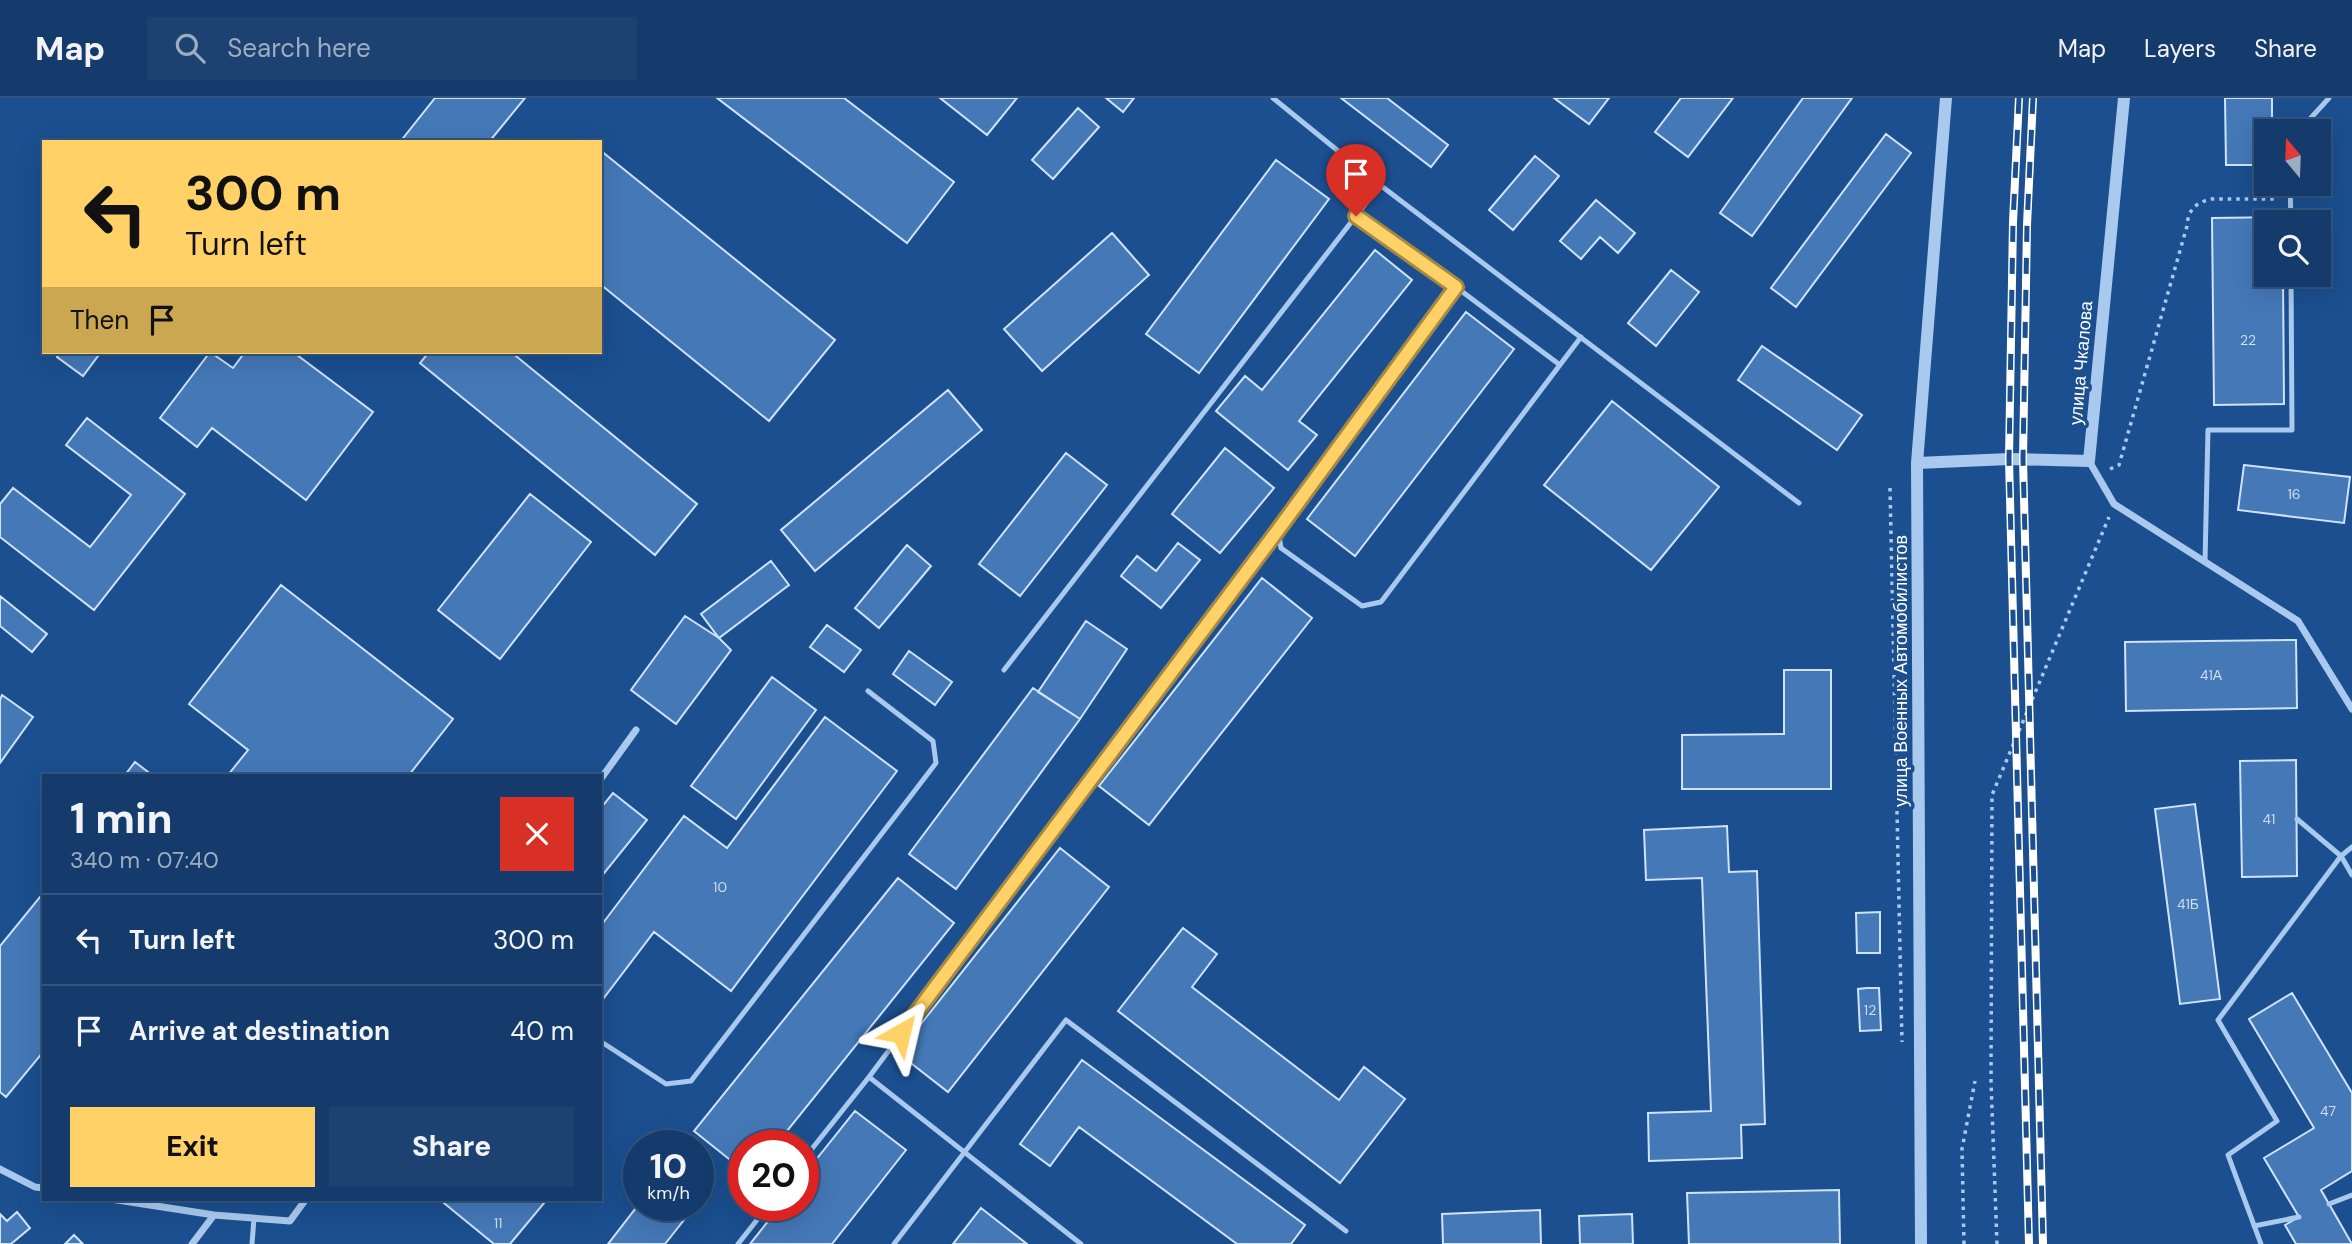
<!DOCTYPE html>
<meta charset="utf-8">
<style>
:root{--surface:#143b6b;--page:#1d4271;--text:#f1f3f6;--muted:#9dadc1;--line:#33557e;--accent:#ffd166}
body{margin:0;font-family:"DM Sans",sans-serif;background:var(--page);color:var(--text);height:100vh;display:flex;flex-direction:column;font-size:26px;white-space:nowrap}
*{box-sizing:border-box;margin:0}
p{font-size:23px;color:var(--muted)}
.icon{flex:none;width:38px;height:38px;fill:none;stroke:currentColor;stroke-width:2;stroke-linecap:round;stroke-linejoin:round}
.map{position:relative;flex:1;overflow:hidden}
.side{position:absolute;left:42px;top:676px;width:560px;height:427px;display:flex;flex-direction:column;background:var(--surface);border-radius:0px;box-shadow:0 7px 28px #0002,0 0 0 2px var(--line)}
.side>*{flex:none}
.hud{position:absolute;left:42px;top:42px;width:560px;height:214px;border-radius:0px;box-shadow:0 7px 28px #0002,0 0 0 2px var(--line);background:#ffd166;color:#111;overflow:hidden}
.needle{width:46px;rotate:341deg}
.buttons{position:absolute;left:2254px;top:21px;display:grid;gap:14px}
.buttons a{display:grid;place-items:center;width:77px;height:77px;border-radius:0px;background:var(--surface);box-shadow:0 7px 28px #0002,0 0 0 2px var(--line);font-size:35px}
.speed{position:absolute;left:623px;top:1032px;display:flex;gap:14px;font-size:35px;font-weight:700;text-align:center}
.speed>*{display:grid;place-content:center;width:91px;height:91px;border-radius:50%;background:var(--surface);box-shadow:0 7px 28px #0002,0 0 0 2px var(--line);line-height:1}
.speed small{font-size:18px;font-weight:400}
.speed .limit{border:10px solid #d22;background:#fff;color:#111}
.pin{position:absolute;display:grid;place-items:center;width:60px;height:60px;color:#fff;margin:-72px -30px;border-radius:50% 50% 50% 0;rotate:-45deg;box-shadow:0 0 7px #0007}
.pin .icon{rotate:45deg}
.me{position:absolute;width:77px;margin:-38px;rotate:37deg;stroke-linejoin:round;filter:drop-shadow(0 0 5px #0008)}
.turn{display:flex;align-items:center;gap:24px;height:147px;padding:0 28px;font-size:32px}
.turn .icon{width:91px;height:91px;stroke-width:2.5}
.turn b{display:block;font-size:49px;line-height:60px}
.then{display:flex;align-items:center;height:66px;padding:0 28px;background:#0003;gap:14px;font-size:26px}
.round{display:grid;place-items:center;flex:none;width:74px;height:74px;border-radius:0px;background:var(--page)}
.summary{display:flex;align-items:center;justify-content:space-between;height:119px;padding:0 28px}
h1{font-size:42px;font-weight:800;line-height:52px}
.button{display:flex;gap:14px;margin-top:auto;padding:14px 28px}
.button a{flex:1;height:80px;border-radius:0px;background:var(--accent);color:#111;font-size:28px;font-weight:800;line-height:80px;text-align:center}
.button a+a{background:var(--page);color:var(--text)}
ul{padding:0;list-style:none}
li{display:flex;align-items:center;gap:21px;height:91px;padding:0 28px;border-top:2px solid var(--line)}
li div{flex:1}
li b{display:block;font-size:26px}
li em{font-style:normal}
header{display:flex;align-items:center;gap:42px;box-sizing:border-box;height:98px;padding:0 35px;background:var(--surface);border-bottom:2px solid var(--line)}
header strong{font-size:33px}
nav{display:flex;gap:38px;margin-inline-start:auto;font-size:24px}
.search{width:490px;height:63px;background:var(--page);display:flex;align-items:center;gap:18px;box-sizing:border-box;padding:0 24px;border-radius:0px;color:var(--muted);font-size:26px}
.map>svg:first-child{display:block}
</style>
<header>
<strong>Map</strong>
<div class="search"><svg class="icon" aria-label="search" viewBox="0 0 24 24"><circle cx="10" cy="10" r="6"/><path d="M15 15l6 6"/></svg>Search here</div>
<nav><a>Map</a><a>Layers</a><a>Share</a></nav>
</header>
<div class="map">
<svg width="2352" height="1146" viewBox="0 0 2352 1146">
<rect width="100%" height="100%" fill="#1b4f8f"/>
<path fill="#4478b7" stroke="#cfe3fa" stroke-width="2" d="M435,0H525L489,44H400Z
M717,0H844L954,84L907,145Z
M940,0H1017L987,37Z
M1106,0H1134L1123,14Z
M1341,0H1387L1448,47L1431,69Z
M1554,0H1609L1589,26Z
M1681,0H1733L1688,59L1655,34Z
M1803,0H1852L1752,138L1720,115Z
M2225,0H2272V33H2266V67H2226Z
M1078,10L1099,29L1053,81L1032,62Z
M1886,36L1911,55L1796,209L1771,190Z
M600,52L835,242L769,323L600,186Z
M1535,58L1559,78L1513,132L1489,112Z
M1276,62L1329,101L1199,275L1146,236Z
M1596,102L1635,135L1618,155L1600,139L1581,161L1560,143Z
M2282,119V124H2266V177H2283L2284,306L2214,307L2212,120Z
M1112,135L1149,177L1042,273L1004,231Z
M1375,152L1412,182L1299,323L1317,337L1288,372L1216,313L1245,278L1262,292Z
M1671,172L1699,194L1656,248L1628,225Z
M1466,214L1514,251L1355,458L1307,421Z
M1762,248L1862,317L1837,352L1738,282Z
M61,254H101L83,278L57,259Z
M210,254L233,270L245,254H293L373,314L306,402L212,330L197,349L160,320Z
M429,254H511L697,406L655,457L420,265Z
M948,292L982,332L815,473L781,432Z
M1612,303L1719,389L1651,472L1544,387Z
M87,320L185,396L94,512L0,439V406L13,390L90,449L131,397L66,347Z
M1225,350L1274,390L1220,455L1172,416Z
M1066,355L1107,387L1020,498L979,466Z
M2244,367L2350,379L2344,425L2238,412Z
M530,396L591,444L500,561L438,512Z
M1178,445L1200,462L1161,510L1121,478L1137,458L1156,473Z
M907,447L931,468L879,530L855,510Z
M771,463L789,487L719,540L701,516Z
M1262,480L1312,520L1149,727L1099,688Z
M281,487L453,621L409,677H228L248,652L189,606Z
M0,498L47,536L32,554L0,528Z
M685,518L719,540L731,552L676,626L631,592Z
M1086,523L1127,551L1080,621L1038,594Z
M827,527L861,552L844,574L810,549Z
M2296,542L2297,610L2126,613L2125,544Z
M909,553L952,584L935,607L893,576Z
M1784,572H1831V691H1682V637L1784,636Z
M772,579L816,612L736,721L691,688Z
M1033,590L1080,621L956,791L909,756Z
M2,597L33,619L0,665V602Z
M825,619L897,673L731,893L654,834L600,905V829L684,718L727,750Z
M2296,662L2297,778L2242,779L2240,663Z
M135,664L152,677H125Z
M613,695L647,722L601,779L600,711Z
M2195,706L2220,901L2180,906L2155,711Z
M1727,728L1729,774L1757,773L1765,1026L1741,1027L1742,1060L1649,1063L1648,1015L1711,1013L1702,780L1646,782L1644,732Z
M1060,750L1109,789L948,994L898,955Z
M898,780L954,825L775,1048H744V1073L694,1033Z
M44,794V953L6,999L0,994V848Z
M1880,814V855H1857L1856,815Z
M1183,830L1217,856L1192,889L1339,1002L1364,969L1405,1001L1340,1085L1118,913Z
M1867,890H1879L1881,932L1860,933L1858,891Z
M2292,895L2352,995V1073L2321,1092L2352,1146H2296L2285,1127L2299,1119L2264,1060L2314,1030L2249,921Z
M1082,962L1305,1127L1291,1146H1237L1079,1029L1050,1068L1020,1046Z
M855,1013L906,1052L832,1146H750L780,1108H803V1078Z
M698,1073L713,1084L698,1104Z
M1839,1092L1840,1146H1689L1687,1095Z
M439,1101H541L545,1104L510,1146H494Z
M639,1106V1108H695L665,1146H608Z
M981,1110L1027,1146H953Z
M1540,1112L1541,1146H1443L1442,1116Z
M17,1114L30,1130L11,1146H0V1116L7,1123Z
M1632,1116L1633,1146H1580L1579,1118Z
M74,1137L83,1146H65Z"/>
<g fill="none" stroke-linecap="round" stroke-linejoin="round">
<path stroke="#a9c9ee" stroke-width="3.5" stroke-dasharray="3.5 5" stroke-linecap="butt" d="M2110,371L2119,367L2187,128C2188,112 2195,105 2211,101H2278
M1890,390L1902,944
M1964,1146L1962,1051L1975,983
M1997,1146L1991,984L1992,697L2109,419"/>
<path stroke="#a9c9ee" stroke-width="5" d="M1273,0L1380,87L1799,405
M2299,33L2329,0
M2290,86L2291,124
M1356,118L1456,189L1278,432L1281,450L1362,508L1381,504L1581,239
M1456,189L1560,267
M2205,464L2208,332H2292L2291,177
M1004,572L1380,87
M2297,721L2341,758L2352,777
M600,943L666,986L691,983L910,699L936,665L933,643L868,593
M869,979L1081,1146
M803,1062L869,979L1278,432
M2329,1106L2352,1097
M2254,1128L2299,1119
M252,1146L254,1120
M738,1146L768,1108
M894,1146L1066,922L1346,1133
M2261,1146L2228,1057L2277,1023L2218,922L2341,758L2352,749"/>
<path stroke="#a9c9ee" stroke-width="7" d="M2089,363L2114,406L2298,523L2352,611
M600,682L636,632
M0,1071L35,1089L44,1090
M111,1101L214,1117L192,1146
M214,1117L290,1123L306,1101"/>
<path stroke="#a9c9ee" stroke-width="12" d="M1917,365L2009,361L2089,363L2124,0
M1921,1146L1917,365L1946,0"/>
<g stroke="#fff" stroke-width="8">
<path id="rail" d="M2019,0L2013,124L2009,361L2029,1146
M2033,0L2027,127L2023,361L2043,1146"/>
</g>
<use href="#rail" stroke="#1b4f8f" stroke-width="5" stroke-dasharray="16" stroke-linecap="butt"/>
</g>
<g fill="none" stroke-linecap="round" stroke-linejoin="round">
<g stroke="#a68842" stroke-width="18">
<path id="route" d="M901,935L1278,432L1456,189L1356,118"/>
</g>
<use href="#route" stroke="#ffd166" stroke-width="12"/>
</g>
<g text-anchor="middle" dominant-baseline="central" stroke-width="7" stroke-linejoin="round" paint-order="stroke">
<g font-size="14" fill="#d0dded">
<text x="2248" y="242">22</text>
<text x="2294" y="396">16</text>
<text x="2211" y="577">41А</text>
<text x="2269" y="721">41</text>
<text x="720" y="789">10</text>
<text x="2188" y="806">41Б</text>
<text x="1870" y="912">12</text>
<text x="2328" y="1013">47</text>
<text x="498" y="1125">11</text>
</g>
<g font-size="18" fill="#fff" stroke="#1b4f8f">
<text transform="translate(2081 265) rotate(-85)">улица Чкалова</text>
<text transform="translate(1901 573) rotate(-90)">улица Военных Автомобилистов</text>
</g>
</g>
</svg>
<div class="buttons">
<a><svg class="needle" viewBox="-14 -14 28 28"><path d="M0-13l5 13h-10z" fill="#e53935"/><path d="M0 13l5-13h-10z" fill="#9dadc1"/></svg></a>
<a><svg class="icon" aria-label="search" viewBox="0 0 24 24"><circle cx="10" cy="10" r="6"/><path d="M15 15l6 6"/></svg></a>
</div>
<div class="speed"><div>10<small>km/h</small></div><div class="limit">20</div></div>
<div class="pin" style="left:1356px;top:118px;background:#d93025"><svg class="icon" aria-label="arrive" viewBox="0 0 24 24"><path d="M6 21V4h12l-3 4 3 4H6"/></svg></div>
<svg class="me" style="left:901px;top:935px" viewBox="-20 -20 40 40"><path d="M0-17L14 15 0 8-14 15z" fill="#ffd166" stroke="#fff" stroke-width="4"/></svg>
<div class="hud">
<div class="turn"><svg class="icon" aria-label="left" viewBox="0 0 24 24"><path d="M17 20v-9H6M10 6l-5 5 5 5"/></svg><div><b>300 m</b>Turn left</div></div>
<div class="then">Then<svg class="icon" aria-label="arrive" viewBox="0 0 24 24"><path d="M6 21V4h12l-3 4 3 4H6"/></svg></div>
</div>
<section class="side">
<div class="summary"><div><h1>1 min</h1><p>340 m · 07:40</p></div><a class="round" style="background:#d93025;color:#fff"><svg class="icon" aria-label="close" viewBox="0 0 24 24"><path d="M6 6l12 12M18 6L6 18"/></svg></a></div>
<ul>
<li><svg class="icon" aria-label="left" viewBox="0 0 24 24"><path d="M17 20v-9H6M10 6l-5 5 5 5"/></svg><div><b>Turn left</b></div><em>300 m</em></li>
<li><svg class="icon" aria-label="arrive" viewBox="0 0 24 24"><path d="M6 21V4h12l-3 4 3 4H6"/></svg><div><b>Arrive at destination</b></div><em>40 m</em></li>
</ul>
<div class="button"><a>Exit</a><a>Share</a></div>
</section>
</div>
